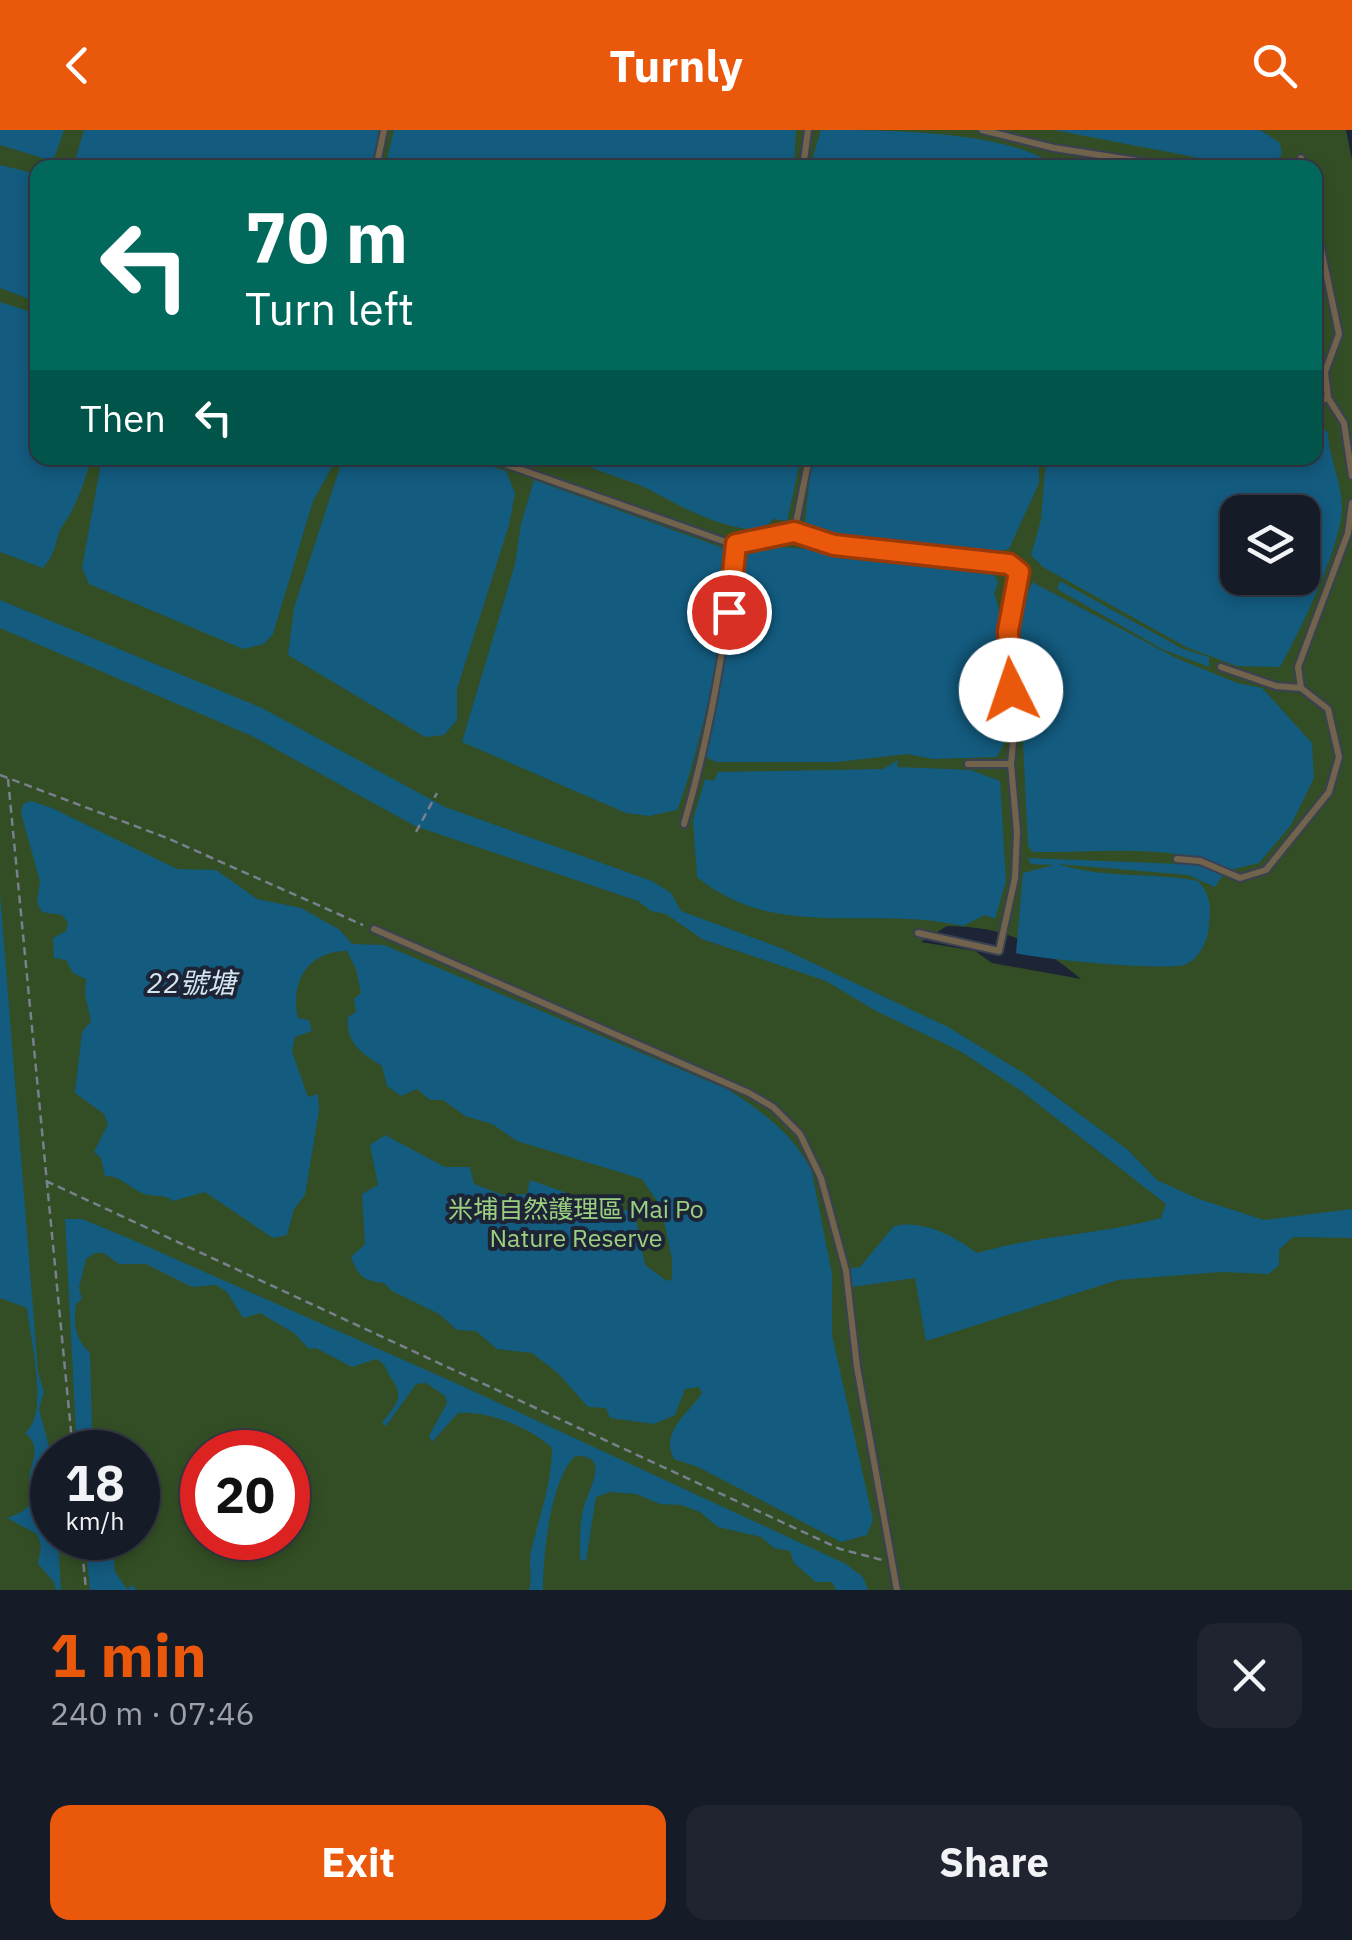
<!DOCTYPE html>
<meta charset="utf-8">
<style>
:root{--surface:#161b28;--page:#1f2430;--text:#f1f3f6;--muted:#9ea1a8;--line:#353945;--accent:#ea580c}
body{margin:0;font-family:"IBM Plex Sans","Noto Sans TC",sans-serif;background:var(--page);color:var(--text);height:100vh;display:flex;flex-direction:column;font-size:38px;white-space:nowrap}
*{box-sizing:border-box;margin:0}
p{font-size:32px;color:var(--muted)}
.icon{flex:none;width:55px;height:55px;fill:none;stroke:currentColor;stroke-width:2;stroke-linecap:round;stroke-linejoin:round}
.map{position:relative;height:1460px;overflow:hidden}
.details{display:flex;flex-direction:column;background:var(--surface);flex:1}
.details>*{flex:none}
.hud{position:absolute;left:30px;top:30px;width:1292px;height:305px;border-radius:20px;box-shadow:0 5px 15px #0003,0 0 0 2px var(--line);background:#00695c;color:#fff;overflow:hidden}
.controls{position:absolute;left:1220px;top:365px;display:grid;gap:20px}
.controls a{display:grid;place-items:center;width:100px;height:100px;border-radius:20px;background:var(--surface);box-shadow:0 5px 15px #0003,0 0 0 2px var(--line);font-size:50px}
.speed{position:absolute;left:30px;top:1300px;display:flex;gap:20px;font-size:50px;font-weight:700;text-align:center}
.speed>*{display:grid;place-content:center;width:130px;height:130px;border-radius:50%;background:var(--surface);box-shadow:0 5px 15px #0003,0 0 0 2px var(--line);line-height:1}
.speed small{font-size:25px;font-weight:400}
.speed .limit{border:15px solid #d22;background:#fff;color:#111}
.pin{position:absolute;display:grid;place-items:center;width:85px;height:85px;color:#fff;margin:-42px;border:5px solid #fff;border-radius:50%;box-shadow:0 2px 10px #0007}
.me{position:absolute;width:110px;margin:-55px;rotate:356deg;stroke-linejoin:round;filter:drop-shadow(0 0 8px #0008)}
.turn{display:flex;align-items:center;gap:35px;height:210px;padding:0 50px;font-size:45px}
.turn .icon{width:130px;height:130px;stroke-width:2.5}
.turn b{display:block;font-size:70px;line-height:85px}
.then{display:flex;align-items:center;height:95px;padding:0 50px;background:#0003;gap:20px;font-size:38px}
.round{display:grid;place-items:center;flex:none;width:105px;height:105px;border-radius:20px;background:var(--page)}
.summary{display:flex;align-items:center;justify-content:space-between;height:170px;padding:0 50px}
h1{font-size:60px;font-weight:700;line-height:75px;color:var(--accent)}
.action{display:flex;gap:20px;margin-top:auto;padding:20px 50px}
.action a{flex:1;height:115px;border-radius:20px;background:var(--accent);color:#fff;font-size:40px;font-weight:700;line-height:115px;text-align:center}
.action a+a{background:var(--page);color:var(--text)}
header{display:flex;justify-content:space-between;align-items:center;height:130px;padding:0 50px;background:var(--accent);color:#fff;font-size:45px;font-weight:700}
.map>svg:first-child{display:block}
</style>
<header><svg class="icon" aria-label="back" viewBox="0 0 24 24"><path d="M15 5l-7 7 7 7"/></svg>Turnly<svg class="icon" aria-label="search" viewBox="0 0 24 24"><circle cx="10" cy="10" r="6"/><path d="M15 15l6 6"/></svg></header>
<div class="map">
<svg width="1352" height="1460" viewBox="0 0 1352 1460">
<rect width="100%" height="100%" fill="#1d2436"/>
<path fill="#334e24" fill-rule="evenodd" d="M0,0H1346L1352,30V1460H0ZM38,38H1315V328H38ZM1238,382H1302V448H1238ZM947,796C1005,797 1037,812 1081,849L992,833L975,821L921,812ZM52,1322H138V1408H52ZM202,1322H288V1408H202Z"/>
<path fill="#135b7f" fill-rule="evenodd" d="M0,0H64L55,26L49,30L0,15Z
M84,0H380L371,37L84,38L75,30Z
M394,0H796L794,37H385Z
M821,0C880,0 1012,0 1056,37H810Z
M1054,0H1260L1280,13L1282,24C1272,36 1268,36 1254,31L1241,36Z
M0,35L37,44V172L0,158Z
M0,172L37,184L38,328H91C85,351 77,375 63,395C54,408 60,418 43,438L0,422Z
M1315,289L1328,303C1328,325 1342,351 1342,378C1341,416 1300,503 1280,537L1237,536L1186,517L1043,437L1031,425L1041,390L1046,328H1315ZM1238,382H1302V448H1238Z
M102,328H332L333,335L313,371L273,504L264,514L243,519L89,454L82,438Z
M343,328H465L506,341L515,363L509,395L457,559V590L444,605L425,607L288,525L294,478Z
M575,328H801L787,391L773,389L763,401C722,398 688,381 654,362C627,347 599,345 575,328Z
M812,328H1039V353L1009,419L997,422L882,412L804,400Z
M534,350L723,418C739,460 696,636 677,680L649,686L626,683L462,612L515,434L521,394Z
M759,415L981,434L992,439L998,453L994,464C1008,497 994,539 1002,574C1004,583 1008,588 1008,597C1007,608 1002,618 997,627L933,629L907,624L837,632H716L708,628L704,619L727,512L743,484L745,431L749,420Z
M1060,451L1183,519L1209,527V537L1162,519L1057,459Z
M1032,452L1176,528L1237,553L1262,558L1312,613L1314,648L1291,695L1259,733L1230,740C1180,712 1091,723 1033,722L1028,716L1020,549L1015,516L1021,481Z
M0,470L262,578L445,677L652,751L671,763L681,781L781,818L948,897L1025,944L1128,1020L1157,1050L1196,1068L1264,1090L1352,1079V1108L1293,1107L1279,1120V1135L1269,1144L1221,1142L1118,1150L926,1211L915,1148L852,1157L848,1139L860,1137L894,1096C922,1089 955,1106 977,1123C1037,1105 1100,1105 1161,1088L1166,1074L1020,960L960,921L876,881L826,851L702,809L666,784L651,781L638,771L415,696L252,606L0,498Z
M898,630L897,637L971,640L1000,651L1006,751L995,789L985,785L963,796C869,774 778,813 697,747L693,690L705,649L714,651L718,642L883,639Z
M31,671L52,678L177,739L216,740L257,769L301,778L340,800L352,814L384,815L727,959C761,980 795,1005 812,1042L832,1144V1205L873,1390L867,1405L841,1412L698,1337L674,1329C660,1302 687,1285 702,1263L699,1257L685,1259L675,1285L654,1294L610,1288L606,1278L588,1277L558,1243L532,1223L497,1219L476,1201L457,1200L439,1184L392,1161L384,1153C363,1151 358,1146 351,1127L365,1114L362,1064L378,1055L370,1015L385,1005L445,1037H470L474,1054L503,1065L527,1064L530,1050L570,1064L578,1074L616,1083L634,1078L645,1135L667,1151L672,1149V1129L661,1077L642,1049L517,1011L492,994L465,986L443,970H430L417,959L401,966L387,956L382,936C362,924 345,912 348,887L356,882L354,869L361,863L356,839L347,821C307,821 290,853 298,888L309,890L312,901L295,907L292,921L308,967L318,964L319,981L305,1065L294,1079L287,1105L273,1108L205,1062L173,1071C163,1063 153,1068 142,1063C129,1057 119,1045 105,1046L101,1028L94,1022L108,994L104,984L75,963L82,902L91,891L85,864L86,849L73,843L66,830L54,828L53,808L66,801L68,793L62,785L42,782L37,773L40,751L21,683L23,674Z
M1028,728L1204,735L1223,745L1215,757L1188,745L1058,734C1103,749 1152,742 1198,751C1211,765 1211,777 1209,795C1208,810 1201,826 1187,834C1172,842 1037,829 1016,823L1023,743L1054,735L1031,734Z
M0,763L38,1241L44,1262L39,1279L51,1324L52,1408H58L61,1460H56L54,1452L38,1434L41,1416L37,1404L7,1388C15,1385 24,1382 29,1375C37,1365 29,1360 29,1350C30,1333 43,1317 25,1303C50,1284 30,1209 27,1178L0,1168Z
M65,1089H82L128,1108L460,1255L846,1434L863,1447L868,1460H836L832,1452H816L794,1433L790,1421L774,1418L761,1407L718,1397L700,1382L681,1375L660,1374L636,1364L610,1362L596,1367L586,1431L580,1429C580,1413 579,1396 583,1380C587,1361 613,1324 575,1326C550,1351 543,1425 543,1460H529C533,1446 528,1433 531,1421C539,1387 552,1353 552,1318C531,1298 488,1280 458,1283L432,1312L429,1306L447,1273L445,1266L426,1253L416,1254L386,1296L382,1293C395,1274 406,1269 391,1248C385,1239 387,1235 376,1229L352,1237L316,1218L309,1219L294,1203L260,1183L243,1188L227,1162L216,1155L192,1157L146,1134H119L104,1123H95L86,1129L79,1158L82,1169L76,1174C73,1193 75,1209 90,1223L92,1297L97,1320L77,1322Z
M85,1408H112L115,1442L127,1459L133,1455L136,1460H90Z"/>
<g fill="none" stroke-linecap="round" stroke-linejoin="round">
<g stroke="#3a4152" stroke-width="10">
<path id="lane" d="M982,0L1054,18L1183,38
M376,38L384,0
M803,38L808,0
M1297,38L1301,28
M1315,90L1339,204L1325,242L1328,268L1315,271
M1328,268L1344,293L1352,346
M488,328L726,412C751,416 770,402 794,403C809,403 824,413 838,415C880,420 990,418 1019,442L1007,529L1015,591L1011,634L1017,702L1015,748L999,821L918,803
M794,403L809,328
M1221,537L1276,556L1301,558L1298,537L1348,403L1352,373
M968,634H1011
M684,694C711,602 726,509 736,414
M1177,729L1200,731L1240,748L1266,740L1329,662L1339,627L1328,579L1301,558
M374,799L749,963L773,977L800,1004L821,1048L846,1141L857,1237L897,1460"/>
</g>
<path stroke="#797f8e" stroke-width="2.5" stroke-dasharray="8 5" stroke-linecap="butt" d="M0,645L167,708L363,795
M8,649L73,1322
M416,702L437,663
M46,1051L840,1419L882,1430
M81,1408L86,1460"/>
<use href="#lane" stroke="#72634c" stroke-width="6"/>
</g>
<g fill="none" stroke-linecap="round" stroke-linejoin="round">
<g stroke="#983908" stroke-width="25">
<path id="route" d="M729,482L736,414L794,402L834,415L1009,434L1019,442L1008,501L1011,560"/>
</g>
<use href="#route" stroke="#ea580c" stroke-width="18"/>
</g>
<g text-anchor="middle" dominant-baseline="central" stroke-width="8" stroke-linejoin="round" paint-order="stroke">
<g font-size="25" fill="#9ccf80" stroke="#1d2436">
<text x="576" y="1078">米埔自然護理區 Mai Po<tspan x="576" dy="29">Nature Reserve</tspan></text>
</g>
<g font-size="28" font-style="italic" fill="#d5e6f1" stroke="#1d2436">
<text x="191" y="852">22號塘</text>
</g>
</g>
</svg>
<div class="controls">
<a><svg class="icon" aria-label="layers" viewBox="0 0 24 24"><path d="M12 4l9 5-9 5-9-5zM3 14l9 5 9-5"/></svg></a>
</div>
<div class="speed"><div>18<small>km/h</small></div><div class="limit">20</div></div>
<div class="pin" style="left:729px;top:482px;background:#d93025"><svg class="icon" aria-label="arrive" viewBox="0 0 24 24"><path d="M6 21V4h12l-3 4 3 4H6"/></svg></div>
<svg class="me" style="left:1011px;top:560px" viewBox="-20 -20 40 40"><circle r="19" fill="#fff"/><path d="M0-13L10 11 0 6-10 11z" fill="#ea580c"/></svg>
<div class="hud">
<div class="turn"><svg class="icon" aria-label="left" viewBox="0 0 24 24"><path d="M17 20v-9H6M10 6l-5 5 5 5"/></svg><div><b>70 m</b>Turn left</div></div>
<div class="then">Then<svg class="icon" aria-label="left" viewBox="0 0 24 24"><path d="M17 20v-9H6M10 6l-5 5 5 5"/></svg></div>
</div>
</div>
<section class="details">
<div class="summary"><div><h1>1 min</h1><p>240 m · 07:46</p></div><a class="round"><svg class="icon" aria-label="close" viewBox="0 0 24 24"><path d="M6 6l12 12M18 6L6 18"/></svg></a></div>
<div class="action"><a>Exit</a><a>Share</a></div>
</section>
